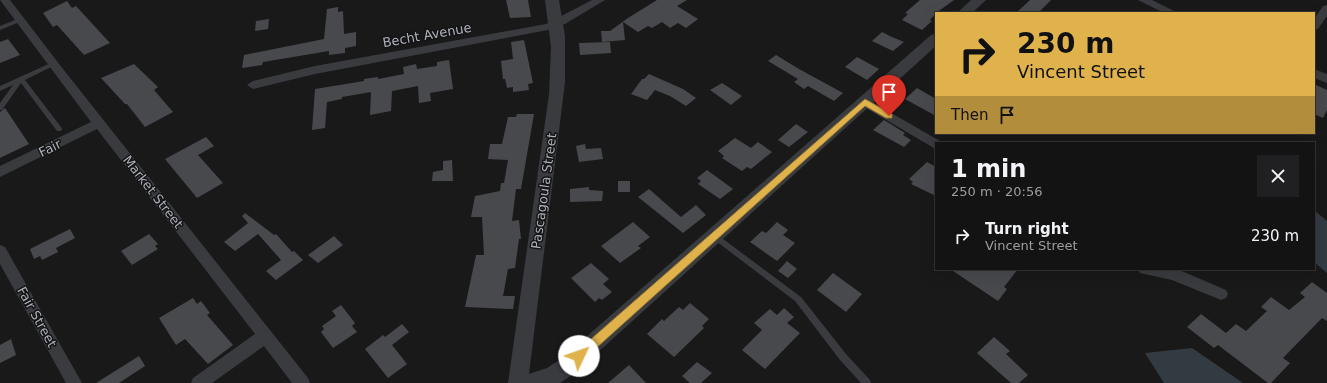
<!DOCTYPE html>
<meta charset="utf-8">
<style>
:root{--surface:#131314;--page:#202022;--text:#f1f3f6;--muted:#9d9ea0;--line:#323234}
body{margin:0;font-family:"DejaVu Sans",sans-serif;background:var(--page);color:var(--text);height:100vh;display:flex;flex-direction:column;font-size:15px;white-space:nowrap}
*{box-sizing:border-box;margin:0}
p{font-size:13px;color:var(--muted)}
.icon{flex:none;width:22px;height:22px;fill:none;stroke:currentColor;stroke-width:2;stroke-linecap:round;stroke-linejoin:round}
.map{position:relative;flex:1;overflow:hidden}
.drawer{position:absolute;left:935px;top:142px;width:380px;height:128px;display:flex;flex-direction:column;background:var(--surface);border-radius:0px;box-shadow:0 4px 16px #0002,0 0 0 1px var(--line)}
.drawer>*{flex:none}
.guide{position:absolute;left:935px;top:12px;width:380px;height:122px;border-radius:0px;box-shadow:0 4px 16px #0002,0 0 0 1px var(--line);background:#dfb24c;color:#111;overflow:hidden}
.pin{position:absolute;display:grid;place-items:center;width:34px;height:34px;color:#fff;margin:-41px -17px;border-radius:50% 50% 50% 0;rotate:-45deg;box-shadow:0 0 4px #0007}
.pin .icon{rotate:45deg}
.me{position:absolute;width:44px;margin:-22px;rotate:48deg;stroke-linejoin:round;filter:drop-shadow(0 0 3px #0008)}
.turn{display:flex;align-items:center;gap:14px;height:84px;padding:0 16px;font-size:18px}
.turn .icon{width:52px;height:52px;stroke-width:2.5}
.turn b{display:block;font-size:28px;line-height:34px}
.then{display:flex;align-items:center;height:38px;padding:0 16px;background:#0003;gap:8px;font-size:15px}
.round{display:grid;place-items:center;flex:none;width:42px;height:42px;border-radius:0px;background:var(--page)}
.head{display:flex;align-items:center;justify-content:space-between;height:68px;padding:0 16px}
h1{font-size:24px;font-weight:800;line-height:30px}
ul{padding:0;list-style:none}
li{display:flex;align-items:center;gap:12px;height:52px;padding:0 16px}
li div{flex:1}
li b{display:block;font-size:15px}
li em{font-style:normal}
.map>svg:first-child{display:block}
</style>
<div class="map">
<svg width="1327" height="383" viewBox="0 0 1327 383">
<rect width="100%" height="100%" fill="#19191a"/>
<path fill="#333b42" d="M1314,210L1327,221V273L1314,262Z
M1192,348L1243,383H1164L1145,353Z"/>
<path fill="#48494d" d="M506,0H528L531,17L510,18Z
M657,0H687L677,6L698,19L686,28L678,23L670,28L662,22L652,28L648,26L638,32L623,22L625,40L602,42L601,31H610L628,18Z
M920,0H954L936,13L930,20L932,21L922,30L902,20L908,14L905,13Z
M1030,0H1051L1038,13H1016Z
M67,1L72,8L76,6L110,43L84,55L57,25L53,27L43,13Z
M338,7V12L343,11L344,34L356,32V46L345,48V53L329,55V51L263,62L262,65L242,68L244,55L324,39L327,9Z
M269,19L268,29L255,31L256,21Z
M882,32L892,37L904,42L893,51L872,41Z
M8,39L20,55L0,63V42Z
M524,40L533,83L528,84L529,90L513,92V87L507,88L505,79H503L501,61L513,59L511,42Z
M610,42L611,53L580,55L579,43Z
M776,55L799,69L843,93L834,101L808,86L804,89L794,82L798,79L768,61Z
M857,57L879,69L867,80L845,67Z
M449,60L453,89L430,93L431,101L419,103L418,86L392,91L391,111L370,115L371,92L342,97V99L327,102L325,128L312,130L315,89L364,81V79L378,77V79L404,74L403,67L416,64L417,69L437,66V62Z
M134,64L158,87L154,90L173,112L145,127L127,104H125L101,78Z
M649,74L683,89L696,98L686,106L670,96L655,90L647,100L631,94L642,79H644Z
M722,83L742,96L731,105L710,90Z
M1314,84L1327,90V110L1323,118L1314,114Z
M917,88L936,99V116L905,99Z
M5,108L29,144L0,158V112Z
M517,114H534L521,189H516L512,221L519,220L521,239H519L515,268L508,269L503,296H515L513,309L465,307L476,255H484L482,217H471L475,196L500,191L501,183H504L508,160L488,159L490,144H502L508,117H516Z
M884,120L905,133L903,135L911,140L904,147L873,130Z
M796,124L808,132L789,147L778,140Z
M206,137L214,146L198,155L223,183L197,198L165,159Z
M735,138L751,148L758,142L772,152L751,169L747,167L742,171L722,158L724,156L718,151Z
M585,144L586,149L601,148L603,159L579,162L576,146Z
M452,160L453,181H432L433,172L443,170V161Z
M927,162L936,167V196L911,184L913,182L909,179Z
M707,170L733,189L720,199L698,184L701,181L697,178Z
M618,181H630V192H618Z
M589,187V190L603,191L602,201L570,202V189Z
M649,189L681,217L696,205L706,215L683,233L638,197Z
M245,213L274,235L276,234L292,252L294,251L303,260L276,280L266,271L281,260L258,234L235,251L224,242L248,223L242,216Z
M633,222L650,237L638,246L641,248L620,263L601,246Z
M777,222L788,230L783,235L795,243L777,261L750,242L762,231L766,233Z
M70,229L75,238L56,248L58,252L42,260L40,256L34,259L30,249Z
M149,234L158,244L155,246L158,249L132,265L121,251Z
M334,236L343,245L318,263L308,255Z
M787,261L797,269L788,278L778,271Z
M591,263L609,279L603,284L612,292L602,300L599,298L595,302L571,278Z
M950,269H1018L1004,287L1007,289L998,301Z
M833,273L862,294L846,312L817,290Z
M1312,282L1327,293V321L1322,318L1283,358L1290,363L1271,383H1268L1218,345L1214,348L1187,327L1201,314L1226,333L1236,324L1246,331L1267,311L1261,307L1271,297L1289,310L1305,297L1300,293Z
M193,298L197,304L201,301L210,313L207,315L233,345L208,364L185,339L176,345L159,318Z
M690,303L709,319L702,326L704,328L674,357L647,334L662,319L664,321L679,307L683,310Z
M341,305L355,323L352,326L357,332L333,348L321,332L324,329L322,326L336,316L332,311Z
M784,308L794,317L787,323L800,333L765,369L742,350L762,330L754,323L770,309L777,315Z
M402,324L409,332L392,345L407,364L388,378L365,349L383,335L385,337Z
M994,337L1010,351L1006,354L1028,375L1019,383H1011L977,353Z
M11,339L16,355L0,363V345Z
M139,356L145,366L119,383H96Z
M697,362L712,373L701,383H690L682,376Z
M629,365L646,383H608Z"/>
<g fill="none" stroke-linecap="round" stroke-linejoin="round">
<path fill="#3a3b3f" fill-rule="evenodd" d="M20,18L22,19V21L0,30V26Z
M53,62L56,64L55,65L25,80L61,127L62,129L61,131H57L21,83L2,110H0V103L13,85L0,91V86Z
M715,233L801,297L846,354L870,380L871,383H861L840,360L795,301L712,238L711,236L712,234Z"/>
<path fill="#3a3b3f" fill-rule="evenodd" d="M0,0H10L63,69L308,378L310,383H292L264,346L212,383H191L193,378L255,334L97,129L0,177V166L91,122Z
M592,0H605L565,24L548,30L315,74L253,89L247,85L253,81L315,66L546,24Z
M1138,0H1152L1178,13H1164Z
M1327,5V16L1318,29L1314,30V19L1323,6Z
M1314,69L1327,74V83L1314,78Z
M865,98L940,141L942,143H936V149L932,147L861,105L859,102Z
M0,245L5,247L82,383H66L0,264Z
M1138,269H1177L1226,290L1228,294L1226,298L1221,300L1172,280L1140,273Z"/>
<path fill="#3a3b3f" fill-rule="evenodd" d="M545,0H559L565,36V82L529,374L547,368L561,359L931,35L936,33V46L575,373L560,383H508L549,94L551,47Z
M971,0H986L972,13H957Z"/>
</g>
<path fill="#dfb24c" stroke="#917431" d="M865,99L892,114V118H886L865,106L583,360L579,361L575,360L574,356L575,353Z"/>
<g text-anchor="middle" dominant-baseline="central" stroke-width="3" stroke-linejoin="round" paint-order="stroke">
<g font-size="13" fill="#acb0b9" stroke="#141415">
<text transform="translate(427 35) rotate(-10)">Becht Avenue</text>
<text transform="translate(50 148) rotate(-26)">Fair</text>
<text transform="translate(544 191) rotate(-82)">Pascagoula Street</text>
<text transform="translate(153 192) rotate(52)">Market Street</text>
<text transform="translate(37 317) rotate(61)">Fair Street</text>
</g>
</g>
</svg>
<div class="pin" style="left:889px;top:116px;background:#d93025"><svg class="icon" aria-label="arrive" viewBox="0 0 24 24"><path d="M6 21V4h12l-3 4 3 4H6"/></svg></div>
<svg class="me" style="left:579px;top:356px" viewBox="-20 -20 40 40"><circle r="19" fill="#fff"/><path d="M0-13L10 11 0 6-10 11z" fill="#dfb24c"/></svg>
<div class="guide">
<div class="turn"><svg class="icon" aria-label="right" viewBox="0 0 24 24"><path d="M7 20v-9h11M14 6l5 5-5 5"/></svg><div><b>230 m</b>Vincent Street</div></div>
<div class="then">Then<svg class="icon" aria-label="arrive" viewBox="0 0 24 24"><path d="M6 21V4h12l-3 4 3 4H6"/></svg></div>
</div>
<section class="drawer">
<div class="head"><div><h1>1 min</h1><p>250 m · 20:56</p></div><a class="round"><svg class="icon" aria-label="close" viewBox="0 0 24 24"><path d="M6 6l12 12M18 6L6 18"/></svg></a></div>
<ul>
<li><svg class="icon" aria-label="right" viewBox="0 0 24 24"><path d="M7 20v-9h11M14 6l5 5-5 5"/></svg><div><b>Turn right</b><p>Vincent Street</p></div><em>230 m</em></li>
</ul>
</section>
</div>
